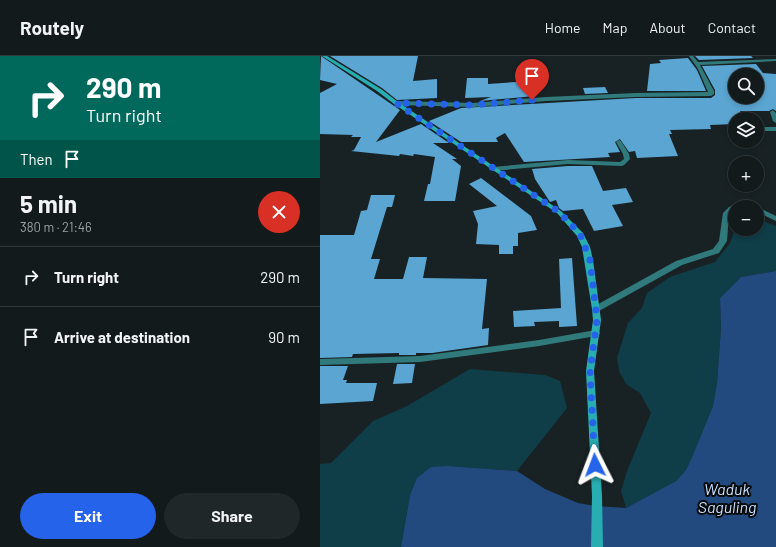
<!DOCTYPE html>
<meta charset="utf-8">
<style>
:root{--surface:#121a1c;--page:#1f2729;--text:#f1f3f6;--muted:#9ca1a3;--line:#31383b;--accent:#2563eb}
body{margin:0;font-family:Barlow,sans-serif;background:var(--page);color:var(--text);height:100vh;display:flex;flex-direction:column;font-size:15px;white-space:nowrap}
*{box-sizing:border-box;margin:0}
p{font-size:13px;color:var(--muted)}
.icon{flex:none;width:22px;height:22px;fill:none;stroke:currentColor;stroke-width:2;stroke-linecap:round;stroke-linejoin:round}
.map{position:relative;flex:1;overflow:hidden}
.sheet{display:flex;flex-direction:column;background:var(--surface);width:320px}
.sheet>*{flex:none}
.top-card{background:#00695c;color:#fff;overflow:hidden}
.fabs{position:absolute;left:408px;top:12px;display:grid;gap:8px}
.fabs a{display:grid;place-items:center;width:36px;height:36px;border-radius:50%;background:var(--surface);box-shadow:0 2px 6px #0003,0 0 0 1px var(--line);font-size:20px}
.pin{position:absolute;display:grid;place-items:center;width:34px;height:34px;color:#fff;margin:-41px -17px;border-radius:50% 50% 50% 0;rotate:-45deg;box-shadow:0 0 4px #0007}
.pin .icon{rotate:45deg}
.me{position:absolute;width:44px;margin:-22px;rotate:357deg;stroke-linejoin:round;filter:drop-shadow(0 0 3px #0008)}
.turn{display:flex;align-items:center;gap:14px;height:84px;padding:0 20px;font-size:18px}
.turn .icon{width:52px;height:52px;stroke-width:2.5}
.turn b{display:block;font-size:28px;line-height:34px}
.then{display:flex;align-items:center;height:38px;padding:0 20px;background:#0003;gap:8px;font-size:15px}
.round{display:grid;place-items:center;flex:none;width:42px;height:42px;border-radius:21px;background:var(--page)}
.headline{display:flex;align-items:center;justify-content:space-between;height:68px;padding:0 20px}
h1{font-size:24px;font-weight:700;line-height:30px}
.cta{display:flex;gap:8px;margin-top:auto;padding:8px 20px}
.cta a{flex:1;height:46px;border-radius:24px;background:var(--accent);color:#fff;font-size:16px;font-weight:700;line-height:46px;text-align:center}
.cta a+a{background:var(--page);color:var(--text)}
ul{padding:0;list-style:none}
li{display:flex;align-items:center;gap:12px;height:60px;padding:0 20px;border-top:1px solid var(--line)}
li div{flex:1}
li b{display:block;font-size:15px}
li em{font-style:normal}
header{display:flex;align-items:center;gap:24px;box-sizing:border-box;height:56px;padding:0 20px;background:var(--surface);border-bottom:1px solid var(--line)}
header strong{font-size:19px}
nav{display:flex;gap:22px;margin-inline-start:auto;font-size:14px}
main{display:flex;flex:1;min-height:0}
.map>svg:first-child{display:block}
</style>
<header>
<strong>Routely</strong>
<nav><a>Home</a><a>Map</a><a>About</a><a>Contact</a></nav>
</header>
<main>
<section class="sheet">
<div class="top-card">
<div class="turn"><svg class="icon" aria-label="right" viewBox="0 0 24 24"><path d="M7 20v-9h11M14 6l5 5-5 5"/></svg><div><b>290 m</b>Turn right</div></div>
<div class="then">Then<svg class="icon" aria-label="arrive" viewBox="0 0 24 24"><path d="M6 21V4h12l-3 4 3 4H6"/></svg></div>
</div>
<div class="headline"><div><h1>5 min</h1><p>380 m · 21:46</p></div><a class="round" style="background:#d93025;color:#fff"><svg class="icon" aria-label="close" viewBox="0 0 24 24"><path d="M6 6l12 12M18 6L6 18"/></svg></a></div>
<ul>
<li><svg class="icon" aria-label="right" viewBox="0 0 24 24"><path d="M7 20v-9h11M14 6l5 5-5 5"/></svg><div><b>Turn right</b></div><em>290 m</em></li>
<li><svg class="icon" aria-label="arrive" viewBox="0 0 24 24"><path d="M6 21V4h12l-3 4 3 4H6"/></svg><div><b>Arrive at destination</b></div><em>90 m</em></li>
</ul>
<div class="cta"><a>Exit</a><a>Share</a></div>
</section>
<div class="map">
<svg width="456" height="491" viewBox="0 0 456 491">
<rect width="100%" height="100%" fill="#182225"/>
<path fill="#0f3d48" d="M437,163L456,170V215L421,221L400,242L401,272L397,327L393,350L372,401L366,414L356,425L306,452L301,435L307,415L331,357L320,337L306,328L299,315L297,302L308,267L322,252L327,237L350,221L395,206L410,187L415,173H437Z
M150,313L225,319L240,325L247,352L197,415L128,410L90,439L81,491H0V408L11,407L53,365L87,350Z"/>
<path fill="#224a7f" d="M456,215V491H81L90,439L97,422L111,411L128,410L197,415L225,433L258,447L275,450L306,452L356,425L366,414L372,401L393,350L397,327L401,272L400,242L421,221Z"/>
<path fill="#5aa5d2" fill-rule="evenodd" d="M1,0L80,54L56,86L101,68L129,87H113L137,103H132L141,110L135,145H104L108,128H110L115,101L94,98L93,100L80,98L79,100L31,95L34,94L41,81H31L33,79L0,78V37L17,28L0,24Z
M10,0H98L93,25L117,23V42L77,44L62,32Z
M375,0H431L433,2L379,4Z
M368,2L377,14L386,35H327L330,8L341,7L339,4Z
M436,8L443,17L456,18V55L453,53L449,55H420L424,63H415V68L390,69L391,73L350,74L352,78H349L358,100L317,102L315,95L309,96L300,83L295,86L300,96L288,97L290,101L204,106L185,77L176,82L178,86H141L109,65L141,52L316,42H391L395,39V34L382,10ZM415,19H437V41H415Z
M147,22H168V28L211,25L215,40L160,45L171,41L145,42Z
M285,31L288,37L265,38L263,32Z
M248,110H272L283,135L306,132L313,146L292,149L303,170L274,175L263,153L243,155L239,152L236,144L230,146L215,123L212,113Z
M161,122L211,160L217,174L198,177V190H193V198H179V189L156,188L158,168L153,155L177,150L149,128Z
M51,139H75L72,151H67L51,203H60L54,223H83L89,201H107L103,222L167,223L162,273L169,272L168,289L112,297H96V299H79V297L33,298L32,301L0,302V179H34L41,155L47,154Z
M252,202L257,270L239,271V265L214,266L215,270L194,271L193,255L241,252L239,203Z
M77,308H95L92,327L73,328Z
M0,310H28L23,324H27L26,327H57L53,345L0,348Z"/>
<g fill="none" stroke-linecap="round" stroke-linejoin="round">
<path fill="#317a7c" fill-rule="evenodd" d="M369,0H373L378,6L456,3V5L380,9L394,35V38L391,40L316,41L226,45L153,51L76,49L73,47L76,45L153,47L226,41L316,37L388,36L378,13Z
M453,54L456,57V67L453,65L450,56Z
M415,71V75H410L407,73L410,71Z
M437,71H456V75H437Z
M299,84L301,85L309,98L310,103L304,109L302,110L248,108L173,115L170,113L173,111L248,104L300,106L304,103L303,98L296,86Z
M276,274L279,275L280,277L279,279L276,280L219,290L100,306L0,309V303L100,300L219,284Z"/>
<path fill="#317a7c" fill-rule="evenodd" d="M416,148H425L432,151H415V153L409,158L407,185L399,197L362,209L279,255H273L272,253L273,251L356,205L393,193L399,185L403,157L409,151Z
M437,151L456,160V165L437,156Z"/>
<path fill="#28aeb2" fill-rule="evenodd" d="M2,0H7L61,33L78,46L241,155L263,177L270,191L273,204L281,264L274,315L282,440L283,491H271L272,440L266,315L273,264L272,253L262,191L257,180L237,157L74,48L57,35Z"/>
</g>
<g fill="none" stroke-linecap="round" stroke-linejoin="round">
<path stroke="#2563eb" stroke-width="7" stroke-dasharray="0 12.6" d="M212,44L153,49L76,47L239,156L260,178L270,204L277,264L270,315L275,409"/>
</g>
<g text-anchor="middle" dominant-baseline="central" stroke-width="4" stroke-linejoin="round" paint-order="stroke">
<g font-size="16" font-style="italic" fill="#c7dfff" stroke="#070b0c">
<text x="407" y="432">Waduk<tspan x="407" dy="18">Saguling</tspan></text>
</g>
</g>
</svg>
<div class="fabs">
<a><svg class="icon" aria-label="search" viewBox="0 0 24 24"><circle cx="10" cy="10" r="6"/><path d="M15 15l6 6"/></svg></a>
<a><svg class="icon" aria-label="layers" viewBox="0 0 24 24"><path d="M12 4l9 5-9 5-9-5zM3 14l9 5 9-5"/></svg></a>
<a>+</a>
<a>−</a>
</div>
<div class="pin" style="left:212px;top:44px;background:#d93025"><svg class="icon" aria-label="arrive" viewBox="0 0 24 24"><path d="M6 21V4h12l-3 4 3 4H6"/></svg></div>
<svg class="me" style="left:275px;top:409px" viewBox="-20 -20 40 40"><path d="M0-17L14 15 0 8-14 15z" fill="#2563eb" stroke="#fff" stroke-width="4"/></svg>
</div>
</main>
